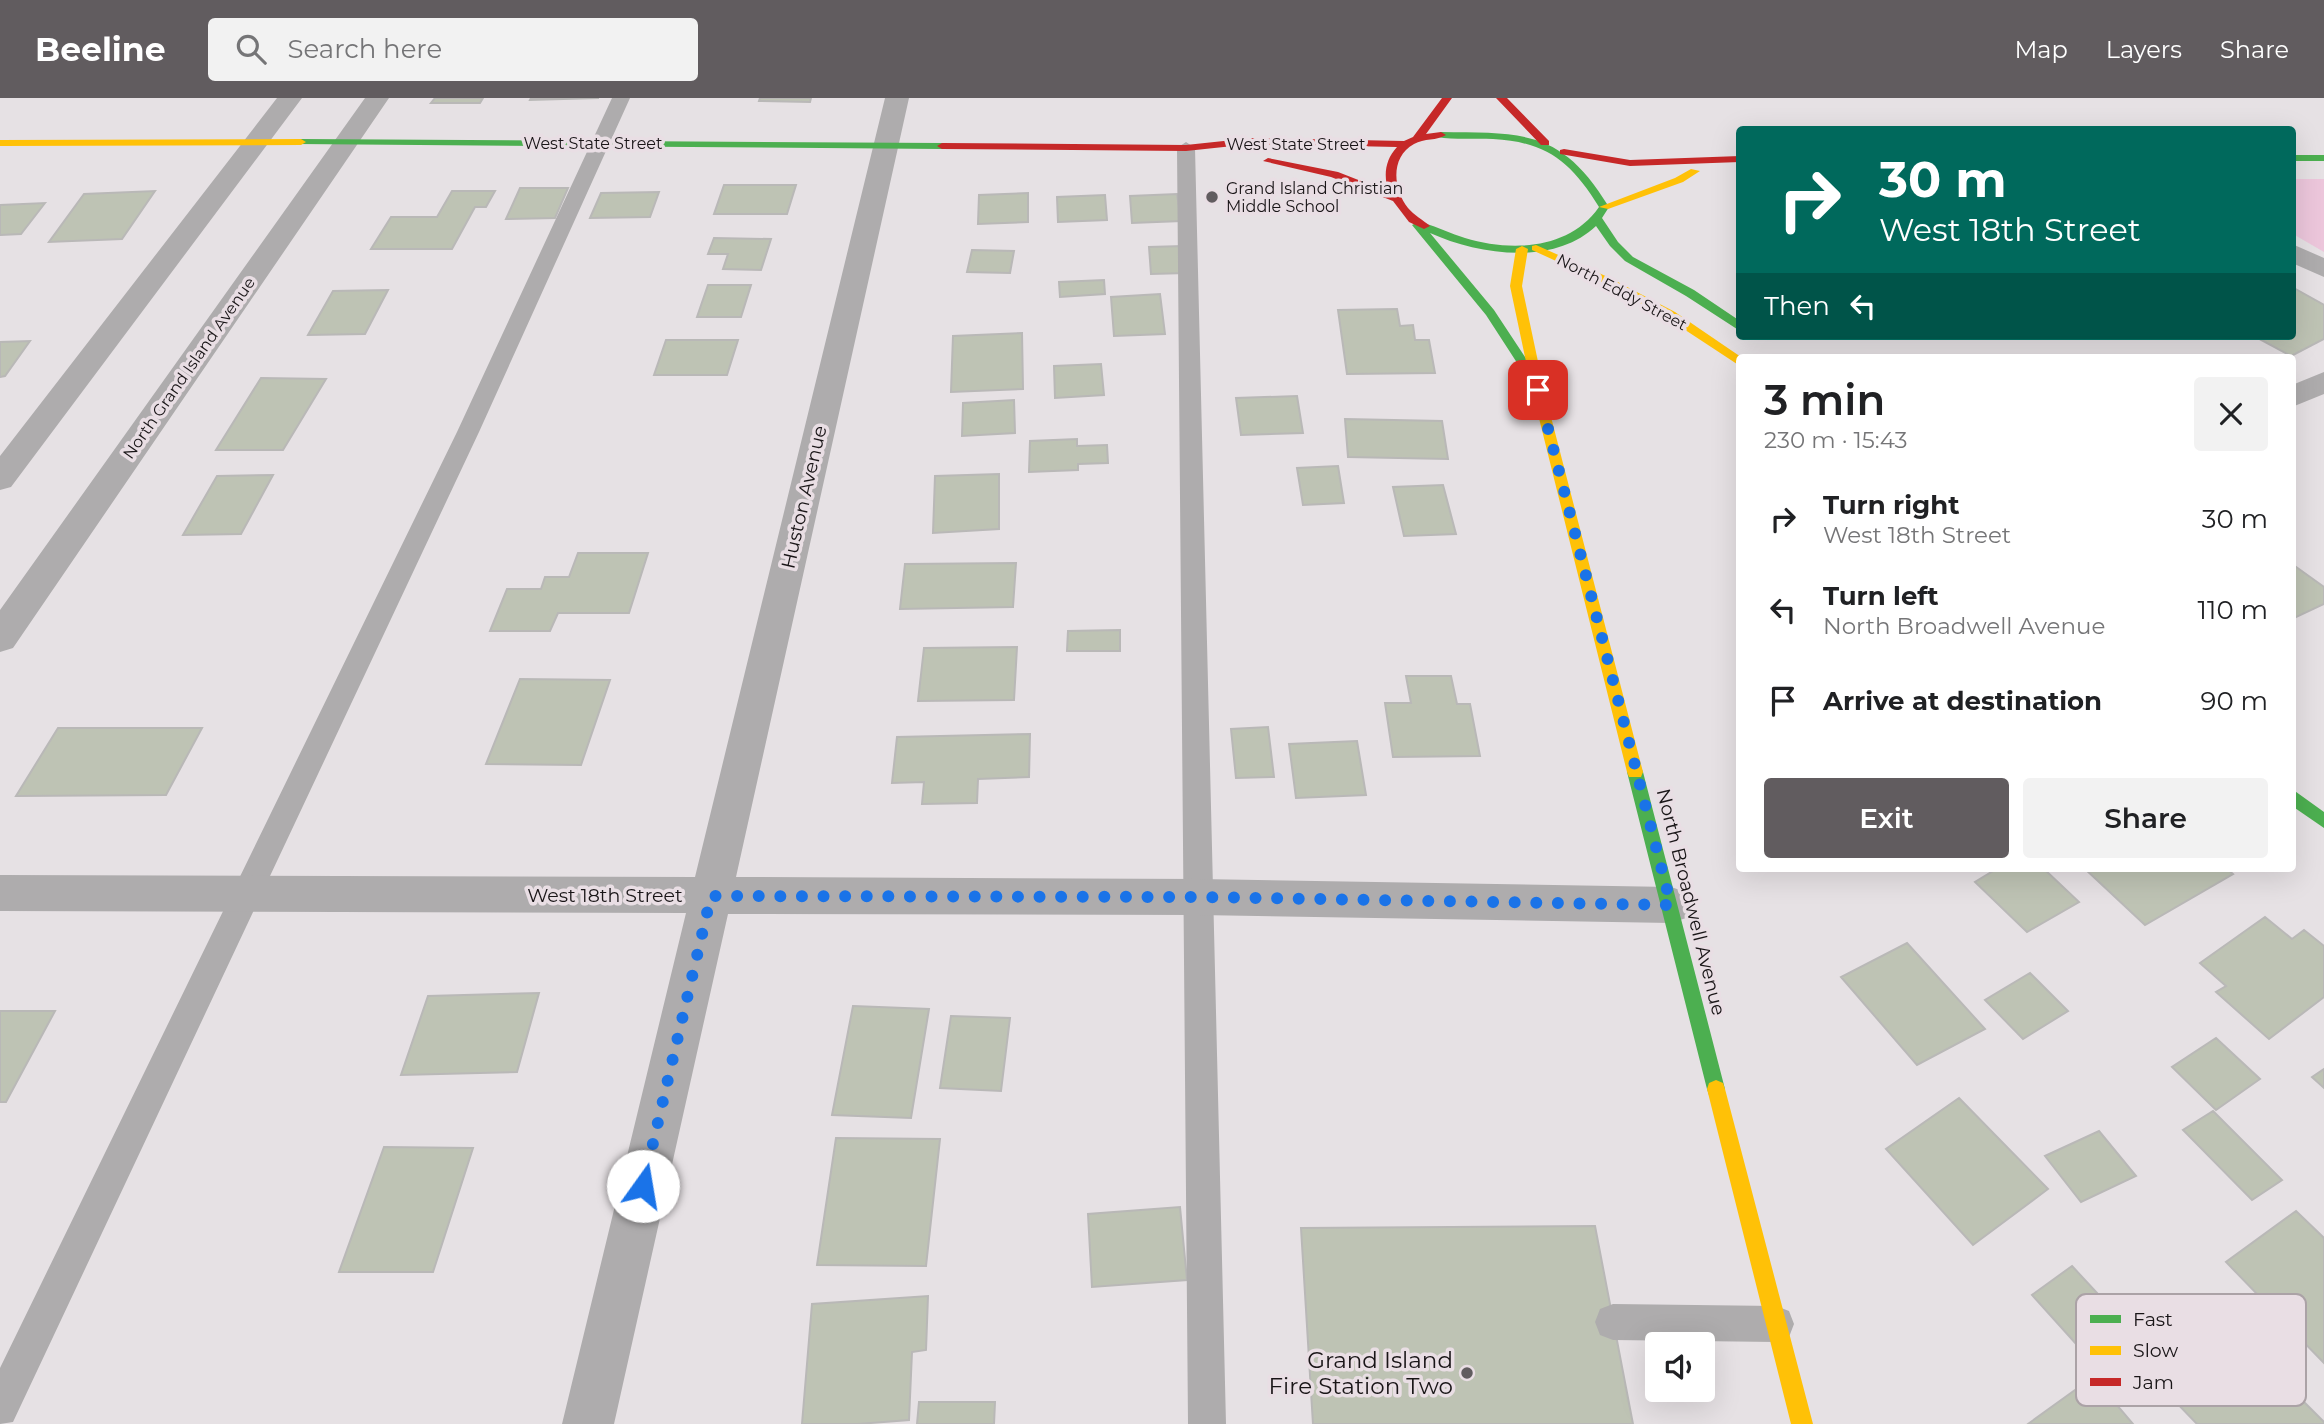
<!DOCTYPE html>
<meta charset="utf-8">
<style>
:root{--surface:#fff;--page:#f2f2f2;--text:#202124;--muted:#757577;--accent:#615c5f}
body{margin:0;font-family:Montserrat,sans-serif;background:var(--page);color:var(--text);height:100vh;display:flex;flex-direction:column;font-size:26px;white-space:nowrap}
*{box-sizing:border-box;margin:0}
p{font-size:23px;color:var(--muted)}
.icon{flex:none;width:38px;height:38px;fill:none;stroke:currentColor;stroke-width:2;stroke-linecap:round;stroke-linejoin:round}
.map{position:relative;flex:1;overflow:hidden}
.panel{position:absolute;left:1736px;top:256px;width:560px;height:518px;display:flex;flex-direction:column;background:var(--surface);border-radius:7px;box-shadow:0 7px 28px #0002}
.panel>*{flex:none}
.banner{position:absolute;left:1736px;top:28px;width:560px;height:214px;border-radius:7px;box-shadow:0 7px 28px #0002;background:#00695c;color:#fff;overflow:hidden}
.tools{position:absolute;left:1645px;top:1234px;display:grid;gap:14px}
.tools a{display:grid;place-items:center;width:70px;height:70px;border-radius:7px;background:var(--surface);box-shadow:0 7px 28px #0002;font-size:35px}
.pin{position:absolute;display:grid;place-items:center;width:60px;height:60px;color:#fff;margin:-30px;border-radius:14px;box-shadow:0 4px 10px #0006}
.me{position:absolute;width:77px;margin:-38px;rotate:13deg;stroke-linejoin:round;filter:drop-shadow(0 0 5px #0008)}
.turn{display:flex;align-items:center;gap:24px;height:147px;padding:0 28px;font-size:32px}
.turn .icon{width:91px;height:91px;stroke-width:2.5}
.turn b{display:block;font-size:49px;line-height:60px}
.then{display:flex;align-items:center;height:66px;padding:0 28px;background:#0003;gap:14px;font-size:26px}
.round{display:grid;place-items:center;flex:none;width:74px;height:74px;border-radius:7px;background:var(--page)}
.head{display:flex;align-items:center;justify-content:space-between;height:119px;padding:0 28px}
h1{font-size:42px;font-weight:600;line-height:52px}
.button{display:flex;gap:14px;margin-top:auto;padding:14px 28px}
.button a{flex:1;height:80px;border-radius:7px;background:var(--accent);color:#fff;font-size:28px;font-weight:600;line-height:80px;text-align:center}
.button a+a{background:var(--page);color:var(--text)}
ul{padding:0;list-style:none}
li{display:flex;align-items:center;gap:21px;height:91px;padding:0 28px}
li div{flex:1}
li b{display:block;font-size:26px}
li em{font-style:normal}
header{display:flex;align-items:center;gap:42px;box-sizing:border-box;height:98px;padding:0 35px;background:var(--accent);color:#fff}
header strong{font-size:33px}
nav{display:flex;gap:38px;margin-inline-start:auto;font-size:24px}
.search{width:490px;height:63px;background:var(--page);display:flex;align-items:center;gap:18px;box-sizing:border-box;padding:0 24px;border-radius:7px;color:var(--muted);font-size:26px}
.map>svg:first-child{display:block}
</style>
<header>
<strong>Beeline</strong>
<div class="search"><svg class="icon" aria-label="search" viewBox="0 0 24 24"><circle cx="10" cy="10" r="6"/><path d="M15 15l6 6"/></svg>Search here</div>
<nav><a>Map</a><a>Layers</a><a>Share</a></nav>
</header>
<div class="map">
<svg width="2324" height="1326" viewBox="0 0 2324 1326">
<rect width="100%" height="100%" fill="#e6e1e4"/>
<path fill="#ecc6db" d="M2293,81H2324V154L2293,136Z"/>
<path fill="#bec3b4" stroke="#b9b8b7" stroke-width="2" d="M435,0H483L480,5H431Z
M531,0H599L530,2Z
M760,0H811L810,4L759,3Z
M724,87H796L787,116H714Z
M520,90H568L555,120L506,121Z
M155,93L122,141L49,144L84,96Z
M452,93H495L486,109H475L452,151H371L391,119H437Z
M659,94L650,119L590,120L601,95Z
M1028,95V124L978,126L979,97Z
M1177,96L1181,123L1132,125L1130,98Z
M1105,97L1107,122L1058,124L1057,99Z
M45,105L21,136L0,137V107Z
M714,140L771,141L761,172L723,171L728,156H708Z
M1183,148L1186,175L1151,176L1149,149Z
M972,152L1014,153L1010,175L967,174Z
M1104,182L1105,196L1060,199L1059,184Z
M708,187H751L741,219H697Z
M2292,189L2324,207V241L2291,258L2254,238H2292Z
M388,192L365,236L308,237L333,193Z
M1160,196L1165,236L1114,238L1111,199Z
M1397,211L1400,228L1413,227L1415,242H1429L1435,275L1347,276L1338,212Z
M1022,235L1023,291L951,294L953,238Z
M666,242H738L727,277H654Z
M30,243L5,278L0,279V244Z
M1101,266L1104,297L1055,300L1054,268Z
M261,280L326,281L283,352H216Z
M1297,298L1303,335L1241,337L1236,300Z
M1014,302L1015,335L962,338L963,305Z
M1345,321L1442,323L1448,361L1348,359Z
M1077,341V348L1107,347L1108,365L1078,366V372L1029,374L1030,343Z
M1338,368L1344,405L1303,407L1297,370Z
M999,376V431L933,435L935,378Z
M273,377L241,436L183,437L217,378Z
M1443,387L1456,436L1404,438L1393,389Z
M578,455H648L629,515H558L550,533H490L507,491H541L545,479H569Z
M1016,465L1013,509L900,511L905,466Z
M2292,466L2324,489V506L2292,521Z
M1120,532V553H1067L1068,533Z
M1017,549L1014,602L918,603L924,550Z
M1406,578H1451L1457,606H1470L1480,658L1393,659L1385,605H1411Z
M520,581L610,582L581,667L486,666Z
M1268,629L1274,679L1236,680L1231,631Z
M58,630H202L166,697L16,698Z
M1030,636L1029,679L978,681L977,705L922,706L924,684L892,685L897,639Z
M1357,643L1366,697L1296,700L1289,646Z
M1998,770H2043L2079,804L2027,834L1975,784Z
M2084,770H2226L2233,776L2145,827Z
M2265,819L2292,841L2304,832L2324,848V899L2269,941L2216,894L2226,888L2200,865Z
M1907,845L1985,931L1917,967L1841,879Z
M2030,875L2068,913L2023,941L1985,902Z
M539,895L517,974L401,977L428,898Z
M853,908L929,911L911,1020L832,1017Z
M0,913H55L6,1004H0Z
M951,918L1010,920L1001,993L940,990Z
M2216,940L2260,981L2216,1012L2172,969Z
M2324,971V990L2312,979Z
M1959,1000L2048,1091L1973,1147L1886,1051Z
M2213,1013L2282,1082L2252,1102L2183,1032Z
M2099,1033L2136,1078L2081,1104L2045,1058Z
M836,1040L940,1041L926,1168L817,1167Z
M384,1049L473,1050L433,1174H339Z
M1180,1109L1187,1182L1092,1189L1088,1116Z
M2296,1113L2324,1140V1265L2226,1164Z
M1595,1128L1633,1326H1313L1301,1130Z
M2072,1168L2135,1236L2096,1268L2032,1197Z
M928,1198L926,1252L912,1254L909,1322L858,1326H802L812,1206Z
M2212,1212L2324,1324V1326H2197L2145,1272Z
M2093,1279L2133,1326H2028Z
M919,1304H995L994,1326H917Z"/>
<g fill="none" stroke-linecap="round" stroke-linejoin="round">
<path fill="#aeacad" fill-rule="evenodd" d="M612,0H630L479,334L13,1324L0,1326V1270L457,334Z
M1186,44L1195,50L1226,1326H1188L1177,50Z
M1613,1206L1776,1208L1789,1213L1794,1226L1789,1239L1776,1244L1613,1242L1600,1237L1595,1224L1600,1211Z"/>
<path fill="#aeacad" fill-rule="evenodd" d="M277,0H302L11,389L0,392V358Z
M365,0H389L13,550L0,554V512Z
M885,0H909L736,779L1199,781L1671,789L1686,794L1692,807L1686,820L1671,825L1199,817L728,816L614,1326H562L686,815L0,813V777L695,779Z
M2292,146L2324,160V179L2292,165Z
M2324,274V296L2292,309V287Z"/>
<path fill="#4caf50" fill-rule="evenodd" d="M1441,34C1525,35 1562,32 1609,109L1602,120L1618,144L1633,159L1694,192L1740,223V233L1686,198L1625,163L1610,148L1596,128C1554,168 1479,157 1430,135L1494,212L1533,271L1531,274H1523L1486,217L1412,127L1418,124L1424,125C1438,129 1451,136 1465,140C1511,154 1569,152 1599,109C1571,64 1547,44 1493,41C1475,40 1455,42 1437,39L1436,37Z
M301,41L942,45L947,48L942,51L297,46V42Z
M2292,57H2324V63H2292Z
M1635,667L1641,669L1643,674L1725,991L1723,997L1716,1000L1709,997L1707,991L1627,674L1629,669Z
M2292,691L2324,714V730L2292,708Z"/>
<path fill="#ffc107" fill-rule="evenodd" d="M0,42L301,41L306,44L301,47L0,48Z
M1691,71L1700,73L1683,84L1608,111L1599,109L1675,80Z
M1536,147L1610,180L1675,214L1741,259L1740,268L1667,220L1602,184L1532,152V148Z
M1522,148L1528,151L1522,188L1544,292L1643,674L1641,679H1629L1627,674L1532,292L1510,188L1516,151Z
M1716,982L1723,985L1725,991L1813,1326H1791L1707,991L1709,985Z"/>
<path fill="#c62828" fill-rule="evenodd" d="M1442,0H1452L1426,36L1441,34L1446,37C1437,43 1424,40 1414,46C1390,59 1393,91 1408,110C1414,117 1423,122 1430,128L1424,131L1409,124L1393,103L1331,79L1263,63L1268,60L1338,74L1389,94C1383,78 1385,62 1397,49L1252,46L1186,53L942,51L937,48L942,45L1186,47L1252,40L1404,43L1413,39Z
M1496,0H1507L1549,43V47H1541Z
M1564,51L1630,62L1740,58V64L1630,68L1560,56V52Z"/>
</g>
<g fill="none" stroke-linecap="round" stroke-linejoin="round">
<path stroke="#1a73e8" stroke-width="12" stroke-dasharray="0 21.6" d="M643,1088L711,798L1199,799L1671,807L1538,292"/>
</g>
<g fill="#615c5f" stroke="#e9dee4" stroke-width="2.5">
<circle cx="1212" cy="99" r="7"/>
<circle cx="1467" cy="1275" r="7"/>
</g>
<g text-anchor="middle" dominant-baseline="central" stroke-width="7" stroke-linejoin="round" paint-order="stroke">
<g font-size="16" fill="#191517" stroke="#e9dee4">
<text x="593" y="45">West State Street</text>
<text x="1296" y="46">West State Street</text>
<text transform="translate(1622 194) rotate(28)">North Eddy Street</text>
<text transform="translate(189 270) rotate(-55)">North Grand Island Avenue</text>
</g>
<g font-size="16" fill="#191517" stroke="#e9dee4" text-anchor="start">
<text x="1226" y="90">Grand Island Christian<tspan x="1226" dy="18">Middle School</tspan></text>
</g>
<g font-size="19" fill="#191517" stroke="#e9dee4">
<text transform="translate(804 399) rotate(-77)">Huston Avenue</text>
<text x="605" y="797">West 18th Street</text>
<text transform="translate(1691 804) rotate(76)">North Broadwell Avenue</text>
</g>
<g font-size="23" fill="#191517" stroke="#e9dee4" text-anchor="end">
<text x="1453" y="1262">Grand Island<tspan x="1453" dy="26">Fire Station Two</tspan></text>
</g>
</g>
<rect x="2076" y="1196" width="230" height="112" rx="10" fill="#e9dee4" stroke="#aba2a6" stroke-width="2"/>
<rect x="2090" y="1217" width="31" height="8" fill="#4caf50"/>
<rect x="2090" y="1248" width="31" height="9" fill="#ffc107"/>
<rect x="2090" y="1280" width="31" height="8" fill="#c62828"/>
<g font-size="19" fill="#191517">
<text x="2133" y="1228">Fast</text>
<text x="2133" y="1259">Slow</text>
<text x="2133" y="1291">Jam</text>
</g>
</svg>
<div class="tools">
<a><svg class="icon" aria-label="sound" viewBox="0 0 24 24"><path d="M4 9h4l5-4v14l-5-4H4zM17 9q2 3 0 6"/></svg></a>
</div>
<div class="pin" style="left:1538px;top:292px;background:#d93025"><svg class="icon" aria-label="arrive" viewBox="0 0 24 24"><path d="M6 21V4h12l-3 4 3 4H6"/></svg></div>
<svg class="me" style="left:643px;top:1088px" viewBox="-20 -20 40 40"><circle r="19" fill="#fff"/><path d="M0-13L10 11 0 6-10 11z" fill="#1a73e8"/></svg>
<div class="banner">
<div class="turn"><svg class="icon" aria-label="right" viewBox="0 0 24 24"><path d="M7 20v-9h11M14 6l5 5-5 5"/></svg><div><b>30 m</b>West 18th Street</div></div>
<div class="then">Then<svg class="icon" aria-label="left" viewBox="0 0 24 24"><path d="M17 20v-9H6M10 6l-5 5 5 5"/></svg></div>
</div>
<section class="panel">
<div class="head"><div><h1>3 min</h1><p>230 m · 15:43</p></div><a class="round"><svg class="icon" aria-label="close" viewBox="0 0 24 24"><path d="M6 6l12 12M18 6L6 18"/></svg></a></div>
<ul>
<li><svg class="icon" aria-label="right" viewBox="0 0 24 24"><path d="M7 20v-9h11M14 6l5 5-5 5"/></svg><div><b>Turn right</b><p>West 18th Street</p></div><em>30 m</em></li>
<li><svg class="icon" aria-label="left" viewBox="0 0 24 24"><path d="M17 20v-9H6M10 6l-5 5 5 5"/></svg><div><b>Turn left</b><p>North Broadwell Avenue</p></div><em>110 m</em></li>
<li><svg class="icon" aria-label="arrive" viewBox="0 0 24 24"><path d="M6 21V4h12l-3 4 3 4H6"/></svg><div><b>Arrive at destination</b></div><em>90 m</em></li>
</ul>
<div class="button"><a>Exit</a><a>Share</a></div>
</section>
</div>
